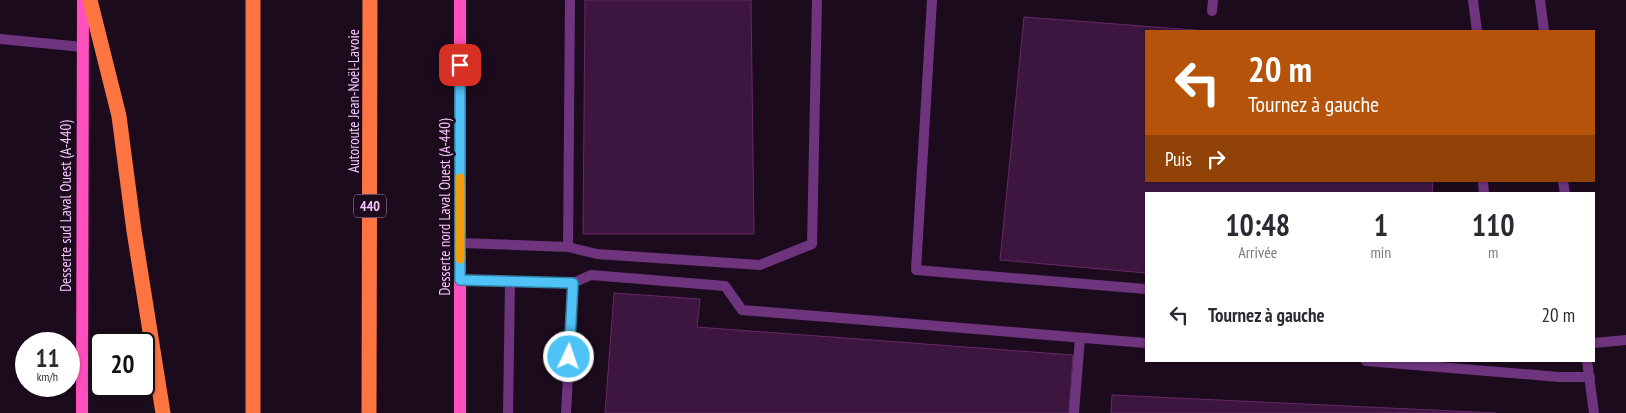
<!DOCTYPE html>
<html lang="fr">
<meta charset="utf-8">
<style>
:root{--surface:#fff;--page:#f2f2f3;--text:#2b2b33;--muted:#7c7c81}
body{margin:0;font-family:"PT Sans Narrow",sans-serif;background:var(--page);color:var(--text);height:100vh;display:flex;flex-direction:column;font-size:19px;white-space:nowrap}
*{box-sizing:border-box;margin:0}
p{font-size:16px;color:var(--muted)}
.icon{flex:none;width:28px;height:28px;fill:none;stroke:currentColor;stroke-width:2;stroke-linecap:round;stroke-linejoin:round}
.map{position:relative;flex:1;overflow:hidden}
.panel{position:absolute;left:1145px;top:192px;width:450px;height:170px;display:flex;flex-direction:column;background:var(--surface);border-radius:0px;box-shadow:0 1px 4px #0004}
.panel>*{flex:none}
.top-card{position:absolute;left:1145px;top:30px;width:450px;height:152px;border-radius:0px;box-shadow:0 1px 4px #0004;background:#b45309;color:#fff;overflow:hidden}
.speed{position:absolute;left:15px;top:332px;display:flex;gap:10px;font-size:25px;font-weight:700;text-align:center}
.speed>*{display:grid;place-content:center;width:65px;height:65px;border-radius:50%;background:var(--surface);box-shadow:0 1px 4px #0004;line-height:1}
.speed small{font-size:12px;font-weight:400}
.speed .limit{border:2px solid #111;border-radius:8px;background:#fff;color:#111}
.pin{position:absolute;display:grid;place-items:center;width:42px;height:42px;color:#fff;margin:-21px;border-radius:10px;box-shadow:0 2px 8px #0006}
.me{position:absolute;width:55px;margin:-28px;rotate:3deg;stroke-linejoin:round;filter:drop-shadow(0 0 4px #0008)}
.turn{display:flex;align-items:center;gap:18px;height:105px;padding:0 20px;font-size:22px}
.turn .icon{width:65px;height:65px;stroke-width:2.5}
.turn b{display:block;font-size:35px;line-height:42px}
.then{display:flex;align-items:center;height:48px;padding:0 20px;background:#0003;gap:10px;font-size:19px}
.eta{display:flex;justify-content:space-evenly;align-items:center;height:85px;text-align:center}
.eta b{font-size:30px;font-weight:600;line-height:35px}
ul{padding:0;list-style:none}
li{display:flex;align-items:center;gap:15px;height:75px;padding:0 20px}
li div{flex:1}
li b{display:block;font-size:19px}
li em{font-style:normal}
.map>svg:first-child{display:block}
</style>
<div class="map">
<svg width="1626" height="413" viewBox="0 0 1626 413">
<rect width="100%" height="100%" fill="#1c0b1d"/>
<path fill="#3c163e" stroke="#68286b" d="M585,0H751L754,234H583Z
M1024,17L1207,31H1146V181H1433L1432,194H1146V273L1000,260Z
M614,293L700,299L697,327L1073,355L1069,413H605Z
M1112,395L1496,413H1111Z"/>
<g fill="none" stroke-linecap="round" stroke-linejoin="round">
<path stroke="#6e347e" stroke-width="10" d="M932,0L916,270L1146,289
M1473,0L1477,31
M1212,11L1213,0
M0,39L83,47
M1483,181L1484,194
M461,243L568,247L570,0
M568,247L597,254L760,265L812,244L817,0
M460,280L510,281L508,413
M510,281L573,283L566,413
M573,283L591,275L725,286L742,310L1146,343
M1594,343L1626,340
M1366,361L1559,377H1590
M1074,413L1080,338"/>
<path stroke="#6e347e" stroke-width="10" d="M1540,0L1544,31
M1563,181L1565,194
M1587,361L1594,413"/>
<path stroke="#ff4ebd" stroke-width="12" d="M460,0V413
M82,413L83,0"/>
<path stroke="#ff7542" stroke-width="15" d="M90,0L119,116L134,231L163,413
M253,413V0
M369,413L370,0"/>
</g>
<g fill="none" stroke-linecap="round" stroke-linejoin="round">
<g stroke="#337fa1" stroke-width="12">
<path id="route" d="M460,65V280L573,283L569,357"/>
</g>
<use href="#route" stroke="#4fc3f7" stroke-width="9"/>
<path stroke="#f59e0b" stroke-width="9" d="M460,178V259"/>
</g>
<g text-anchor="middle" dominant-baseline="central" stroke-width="5" stroke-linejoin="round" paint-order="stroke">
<rect fill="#1c0b1d" stroke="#b58fbb" stroke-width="1" x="354" y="194.5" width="32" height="23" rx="4"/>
<g font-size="14" font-weight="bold" fill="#f7c7ff">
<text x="370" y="206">440</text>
</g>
<g font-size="15" fill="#f7c7ff" stroke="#1c0b1d">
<text transform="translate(353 101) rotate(-90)">Autoroute Jean-Noël-Lavoie</text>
<text transform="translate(65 206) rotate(-90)">Desserte sud Laval Ouest (A-440)</text>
<text transform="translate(444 207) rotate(-90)">Desserte nord Laval Ouest (A-440)</text>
</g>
</g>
</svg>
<div class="speed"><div>11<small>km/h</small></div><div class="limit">20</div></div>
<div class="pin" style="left:460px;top:65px;background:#d93025"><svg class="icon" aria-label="arrive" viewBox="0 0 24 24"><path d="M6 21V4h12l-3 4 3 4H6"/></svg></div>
<svg class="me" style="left:569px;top:357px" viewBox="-20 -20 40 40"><circle r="17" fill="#4fc3f7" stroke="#fff" stroke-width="3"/><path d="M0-11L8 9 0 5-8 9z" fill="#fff"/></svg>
<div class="top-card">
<div class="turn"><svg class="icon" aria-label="left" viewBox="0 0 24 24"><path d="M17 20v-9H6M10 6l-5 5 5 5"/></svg><div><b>20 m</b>Tournez à gauche</div></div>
<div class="then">Puis<svg class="icon" aria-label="right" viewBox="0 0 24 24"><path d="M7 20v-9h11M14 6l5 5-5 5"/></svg></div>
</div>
<section class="panel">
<div class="eta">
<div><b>10:48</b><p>Arrivée</p></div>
<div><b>1</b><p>min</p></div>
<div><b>110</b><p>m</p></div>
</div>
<ul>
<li><svg class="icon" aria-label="left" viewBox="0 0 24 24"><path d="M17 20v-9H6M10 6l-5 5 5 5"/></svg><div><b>Tournez à gauche</b></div><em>20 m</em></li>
</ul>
</section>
</div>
